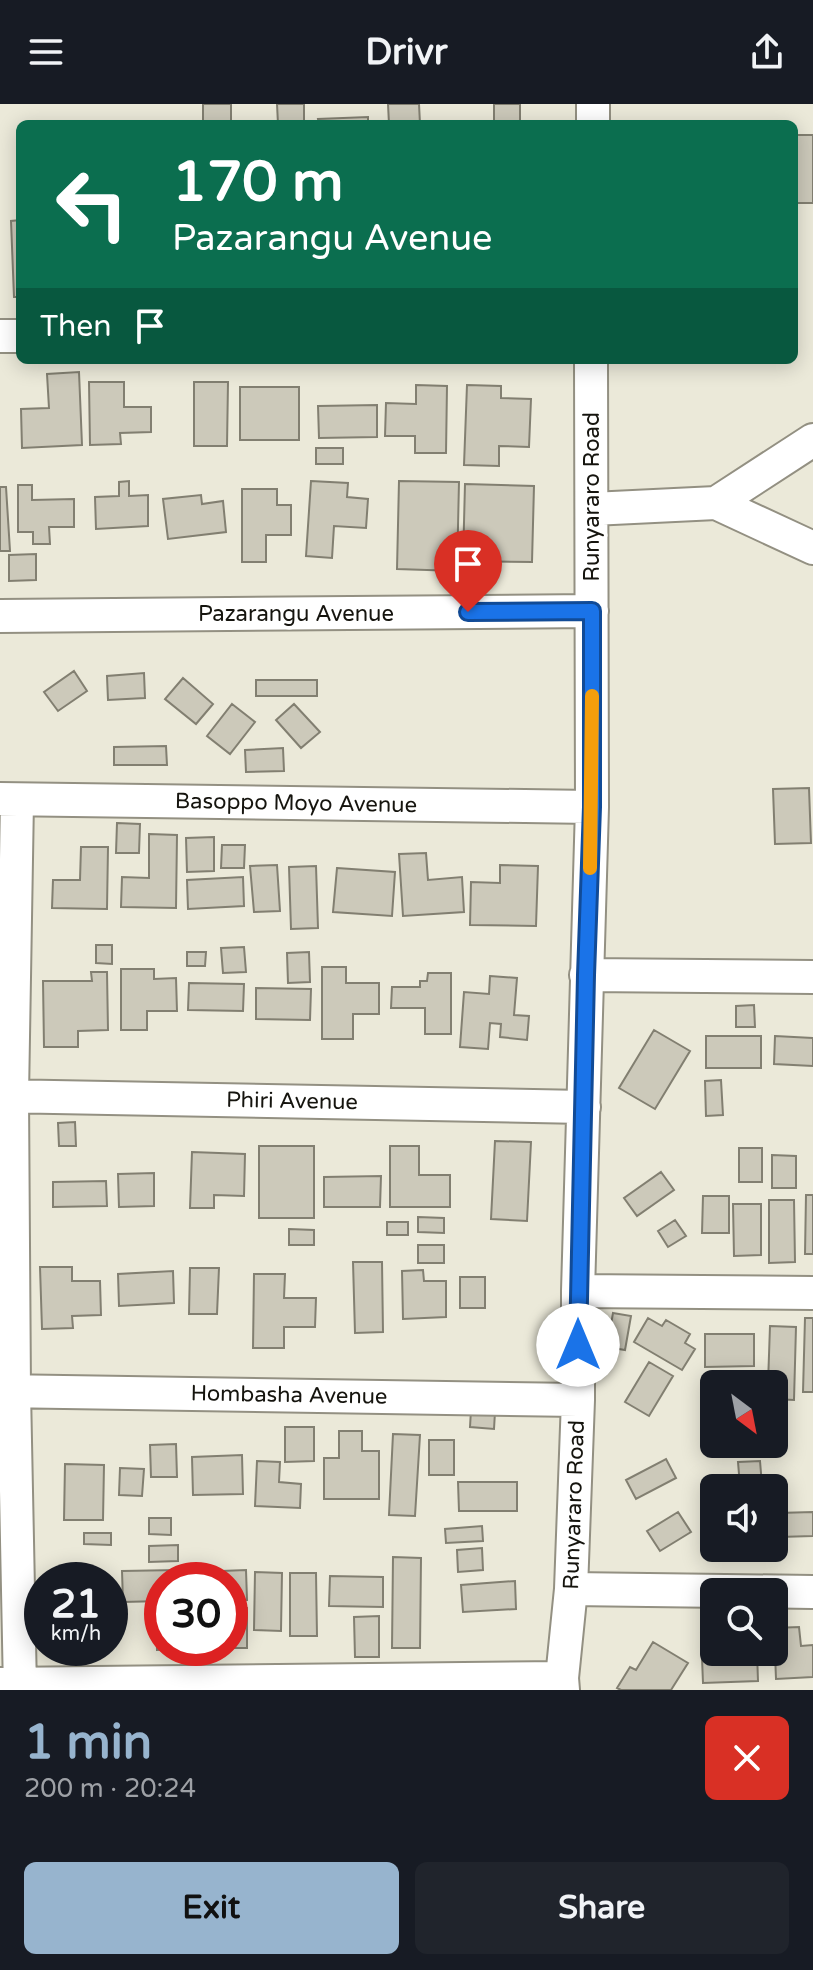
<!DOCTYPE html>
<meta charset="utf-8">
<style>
:root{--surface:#171b24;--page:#20242c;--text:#f1f3f6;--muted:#9ea1a6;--accent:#97b4ce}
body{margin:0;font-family:"Varela Round",sans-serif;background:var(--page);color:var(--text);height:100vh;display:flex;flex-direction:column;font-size:30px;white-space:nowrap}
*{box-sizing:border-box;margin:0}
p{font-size:26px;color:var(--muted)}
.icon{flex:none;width:44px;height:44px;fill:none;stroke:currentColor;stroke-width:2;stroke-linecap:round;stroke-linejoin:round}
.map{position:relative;height:1586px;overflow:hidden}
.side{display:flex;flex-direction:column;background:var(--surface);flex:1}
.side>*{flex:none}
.hud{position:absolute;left:16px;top:16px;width:782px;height:244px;border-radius:12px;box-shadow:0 4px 20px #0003;background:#0b6e4f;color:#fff;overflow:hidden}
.needle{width:52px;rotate:148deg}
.fabs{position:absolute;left:700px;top:1266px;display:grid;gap:16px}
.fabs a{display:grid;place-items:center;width:88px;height:88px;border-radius:12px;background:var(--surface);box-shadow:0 4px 20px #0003;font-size:40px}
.speed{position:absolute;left:24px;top:1458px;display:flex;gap:16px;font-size:40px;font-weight:700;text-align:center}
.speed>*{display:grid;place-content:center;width:104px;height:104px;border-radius:50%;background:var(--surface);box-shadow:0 4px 20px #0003;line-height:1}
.speed small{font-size:20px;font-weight:400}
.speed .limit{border:12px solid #d22;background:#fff;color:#111}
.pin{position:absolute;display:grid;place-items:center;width:68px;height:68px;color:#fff;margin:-82px -34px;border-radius:50% 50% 50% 0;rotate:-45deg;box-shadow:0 0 8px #0007}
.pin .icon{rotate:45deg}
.me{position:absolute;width:88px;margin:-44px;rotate:0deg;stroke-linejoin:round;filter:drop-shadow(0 0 6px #0008)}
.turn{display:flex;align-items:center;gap:28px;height:168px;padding:0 24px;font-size:36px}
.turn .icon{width:104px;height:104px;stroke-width:2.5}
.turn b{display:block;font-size:56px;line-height:68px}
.then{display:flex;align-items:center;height:76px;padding:0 24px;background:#0003;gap:16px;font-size:30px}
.round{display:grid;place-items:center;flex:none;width:84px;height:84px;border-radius:12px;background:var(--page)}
.summary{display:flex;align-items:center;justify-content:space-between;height:136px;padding:0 24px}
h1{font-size:48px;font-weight:700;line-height:60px;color:var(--accent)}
.primary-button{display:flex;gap:16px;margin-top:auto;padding:16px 24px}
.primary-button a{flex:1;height:92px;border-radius:12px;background:var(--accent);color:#111;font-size:32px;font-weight:700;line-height:92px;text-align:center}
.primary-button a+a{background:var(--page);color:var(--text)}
header{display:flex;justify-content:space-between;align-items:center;height:104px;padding:0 24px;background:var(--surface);font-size:36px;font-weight:700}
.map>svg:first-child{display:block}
</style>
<header><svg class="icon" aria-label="menu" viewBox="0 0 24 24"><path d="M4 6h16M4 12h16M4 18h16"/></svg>Drivr<svg class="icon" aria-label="share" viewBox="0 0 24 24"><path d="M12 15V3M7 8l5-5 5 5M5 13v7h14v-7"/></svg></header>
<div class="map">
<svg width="813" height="1586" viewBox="0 0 813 1586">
<rect width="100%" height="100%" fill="#ebe9d9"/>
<path fill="#ccc9ba" stroke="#827f71" stroke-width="2" d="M203,0H231V20H203Z
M277,0H304V18L278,20Z
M388,0H419L420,20H389Z
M494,0H520V20H494Z
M368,13V20H319L318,15Z
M794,31H813V99H794Z
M20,116V193H14L11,117Z
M79,268L82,341L22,344L21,305L49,304L47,270Z
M89,278H124V303H151V328L120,329L121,340L90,341Z
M194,278H228L227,342H194Z
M416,281L447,282L446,349H415V332H385L386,299L416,300Z
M467,281L501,282V294L531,295L529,343L499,342V362L464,361Z
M240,283H299V336H240Z
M377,301V333L319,334L318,302Z
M316,344H343V360H316Z
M129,377V392L148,391V422L96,425L95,393L119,392V378Z
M311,377L348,379L347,393L368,395L366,424L334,422L332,454L306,452Z
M399,377L459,378L457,467L397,465Z
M465,380L534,382L532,458L463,457Z
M18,381H32V396L74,395V423H49L50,440H33V428H18Z
M0,383H6L10,447H0Z
M242,385H277V401H291V431H266V458H242Z
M201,391L202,400L223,397L226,428L168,435L163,395Z
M36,450V476L9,477V451Z
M74,567L87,587L58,607L44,588Z
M144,569L145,594L108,596L107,572Z
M183,574L213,600L196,620L165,595Z
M256,576H317V592H256Z
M232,600L255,618L230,650L207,632Z
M294,600L320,628L301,644L276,616Z
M166,642L167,661H114V643Z
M283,644L284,667L246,668L245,646Z
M809,684L811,739L775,740L773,685Z
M117,719L140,720L139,749H116Z
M149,730L177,731L176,804L121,803L122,773L149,774Z
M214,733V767L187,768L186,734Z
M222,741H245L244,764H221Z
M81,743H108L107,805L52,804L53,776H80Z
M426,749L428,776L462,773L464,808L403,812L399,750Z
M277,761L280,807L254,808L250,762Z
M500,761L538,762L536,822L470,821L471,778L500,779Z
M316,762L318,824L291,825L289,763Z
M337,764L395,768L392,812L333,808Z
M243,773L244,802L188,805L187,776Z
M96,841H112V860L96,859Z
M244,843L246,868L223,869L221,844Z
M187,848H206L205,862H187Z
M309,848L310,878L288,879L287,849Z
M322,863H346V879H379V910H353V935H322Z
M121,865H154V875L176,874L177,907H147V926H121Z
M91,868H107L108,926L78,927V943H44L43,877H92Z
M428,869H451V930H425V904H391L392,883H420V877H427Z
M490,872L517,874L514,911L529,912L527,936L500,933L501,920L490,919L488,945L460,943L464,888L489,890Z
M189,879L244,880L243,907L188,906Z
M256,884L311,885L310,916L256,915Z
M754,901L755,923H736V902Z
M654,926L690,947L655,1005L619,984Z
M706,932H761V964H706Z
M775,932L813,934V962L774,960Z
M721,976L723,1011L706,1012L705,977Z
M75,1018L76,1042H59L58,1019Z
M495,1037L531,1038L527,1117L491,1115Z
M259,1042H314V1114H259Z
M390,1042H419V1071H450V1103H390Z
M739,1044H762V1078H739Z
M192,1048L245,1050L244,1092L214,1091V1104H190Z
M772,1051L796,1052V1084H772Z
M661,1068L674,1086L637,1112L624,1094Z
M154,1069V1102L119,1103L118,1070Z
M381,1072L380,1103H324V1073Z
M106,1077L107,1102L53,1103V1078Z
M806,1091H813V1150H805Z
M703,1092H729V1129H702Z
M769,1096H794L795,1158L769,1159Z
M733,1100H761V1151L734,1152Z
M418,1113L444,1114V1129L418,1128Z
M675,1116L686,1132L668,1143L658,1127Z
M387,1118H408V1131H387Z
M289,1125L314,1126V1141H289Z
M418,1141H444V1159H418Z
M353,1158H382L383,1228L355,1229Z
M40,1163H72V1177H100L101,1211L72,1212L73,1224L42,1225Z
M190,1164H219L217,1210H189Z
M423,1166L424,1177H446V1213L403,1215L402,1167Z
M173,1167L174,1199L119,1202L118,1170Z
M254,1170H285L284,1194H316L315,1223H284V1244H253Z
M460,1173H485V1204H460Z
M613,1209L631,1212L625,1246L607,1243Z
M648,1214L662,1222L666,1216L690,1230L685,1239L695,1245L682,1266L634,1238Z
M805,1214H813V1288H803Z
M770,1222L796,1223L794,1296L774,1295V1280H768Z
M705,1230H754V1262L705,1263Z
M649,1258L673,1272L649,1312L625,1298Z
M471,1306L495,1308L494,1325L470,1323Z
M285,1323H314V1357L285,1358Z
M339,1327H362V1347H379V1395H324V1354H339Z
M393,1330L420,1331L415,1412L389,1411Z
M429,1336H454V1371H429Z
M176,1340L177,1373H151L150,1341Z
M242,1351L243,1390L193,1391L192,1353Z
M666,1355L676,1374L636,1395L626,1376Z
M257,1357L280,1358L279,1378L301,1380L300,1404L255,1402Z
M760,1357L762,1381L740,1382L738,1358Z
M65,1360L104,1361L103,1416H64Z
M120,1364L144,1365L142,1392L119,1391Z
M458,1378H517V1407H459Z
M678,1408L691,1428L660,1447L647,1427Z
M813,1408V1432L779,1433L778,1409Z
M710,1412H714V1441H710Z
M149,1414H171V1431L149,1430Z
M482,1422L483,1437L446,1439L445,1425Z
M84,1429H111V1441L84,1440Z
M178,1441V1457L149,1458V1442Z
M482,1444L483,1466L458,1468L457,1446Z
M393,1453L421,1454L420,1544H392Z
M178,1466V1476H162V1497L123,1498L122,1467Z
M246,1466L247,1496L230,1497V1476H196V1468Z
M255,1468L282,1469L281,1527L254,1526Z
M290,1469H316L317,1532H290Z
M330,1472L383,1473V1503L329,1502Z
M515,1477L516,1505L463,1508L461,1481Z
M230,1504H247V1544H219H230Z
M156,1506H162V1544H179V1545L157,1546Z
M379,1512V1553H355L354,1513Z
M799,1523L801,1542L813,1541V1573L776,1575L774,1524Z
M714,1528V1548H757L758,1577L703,1579L701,1529Z
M653,1538L688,1559L671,1586H621L617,1584L630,1563L636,1566Z"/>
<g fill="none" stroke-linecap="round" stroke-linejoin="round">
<g stroke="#939082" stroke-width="36">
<path id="minor" d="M593,20V0
M0,232H20
M716,399L813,444
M592,405L716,399L813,336
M0,512L592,507
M0,695L592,703
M17,696L12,992L14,1287L20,1586
M586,871L813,873
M0,992L584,1003
M578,1187L813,1189
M0,1287L578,1296
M571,1485L813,1488
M0,1580L562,1574
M563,1586L562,1574L571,1485L578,1296V1187L592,703L591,256"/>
</g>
<use href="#minor" stroke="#fff" stroke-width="32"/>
</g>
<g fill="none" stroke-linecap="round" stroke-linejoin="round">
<g stroke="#114b97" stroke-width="20">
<path id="route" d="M468,508L592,507V703L586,871L578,1241"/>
</g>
<use href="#route" stroke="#1a73e8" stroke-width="14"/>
<path stroke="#f59e0b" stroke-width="14" d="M590,764L592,592"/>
</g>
<g text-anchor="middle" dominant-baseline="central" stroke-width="7" stroke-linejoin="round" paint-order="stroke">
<g font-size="22" fill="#15140e" stroke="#fff">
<text transform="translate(592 393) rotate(-90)">Runyararo Road</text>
<text x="296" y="510">Pazarangu Avenue</text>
<text transform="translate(296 699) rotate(1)">Basoppo Moyo Avenue</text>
<text transform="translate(292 997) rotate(1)">Phiri Avenue</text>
<text transform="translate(289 1291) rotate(1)">Hombasha Avenue</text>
<text transform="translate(574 1401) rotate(-88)">Runyararo Road</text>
</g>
</g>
</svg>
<div class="fabs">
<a><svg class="needle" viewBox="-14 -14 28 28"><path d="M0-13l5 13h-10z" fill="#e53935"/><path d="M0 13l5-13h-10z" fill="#9ea1a6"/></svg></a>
<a><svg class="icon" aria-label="sound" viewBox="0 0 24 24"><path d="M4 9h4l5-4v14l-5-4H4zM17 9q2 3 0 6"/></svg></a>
<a><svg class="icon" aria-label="search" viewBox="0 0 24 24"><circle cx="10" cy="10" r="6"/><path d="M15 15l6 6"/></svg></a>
</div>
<div class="speed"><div>21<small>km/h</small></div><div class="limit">30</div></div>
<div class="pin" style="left:468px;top:508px;background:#d93025"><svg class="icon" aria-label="arrive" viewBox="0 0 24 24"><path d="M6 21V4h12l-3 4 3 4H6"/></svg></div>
<svg class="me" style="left:578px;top:1241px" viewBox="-20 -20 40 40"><circle r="19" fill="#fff"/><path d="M0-13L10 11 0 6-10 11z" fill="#1a73e8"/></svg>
<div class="hud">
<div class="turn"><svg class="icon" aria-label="left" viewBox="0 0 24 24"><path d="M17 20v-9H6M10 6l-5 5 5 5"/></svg><div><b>170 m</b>Pazarangu Avenue</div></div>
<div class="then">Then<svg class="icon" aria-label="arrive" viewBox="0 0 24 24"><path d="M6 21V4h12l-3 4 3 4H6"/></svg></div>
</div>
</div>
<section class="side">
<div class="summary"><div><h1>1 min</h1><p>200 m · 20:24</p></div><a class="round" style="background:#d93025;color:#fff"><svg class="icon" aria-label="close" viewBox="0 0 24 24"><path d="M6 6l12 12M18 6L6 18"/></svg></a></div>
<div class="primary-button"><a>Exit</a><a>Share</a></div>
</section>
